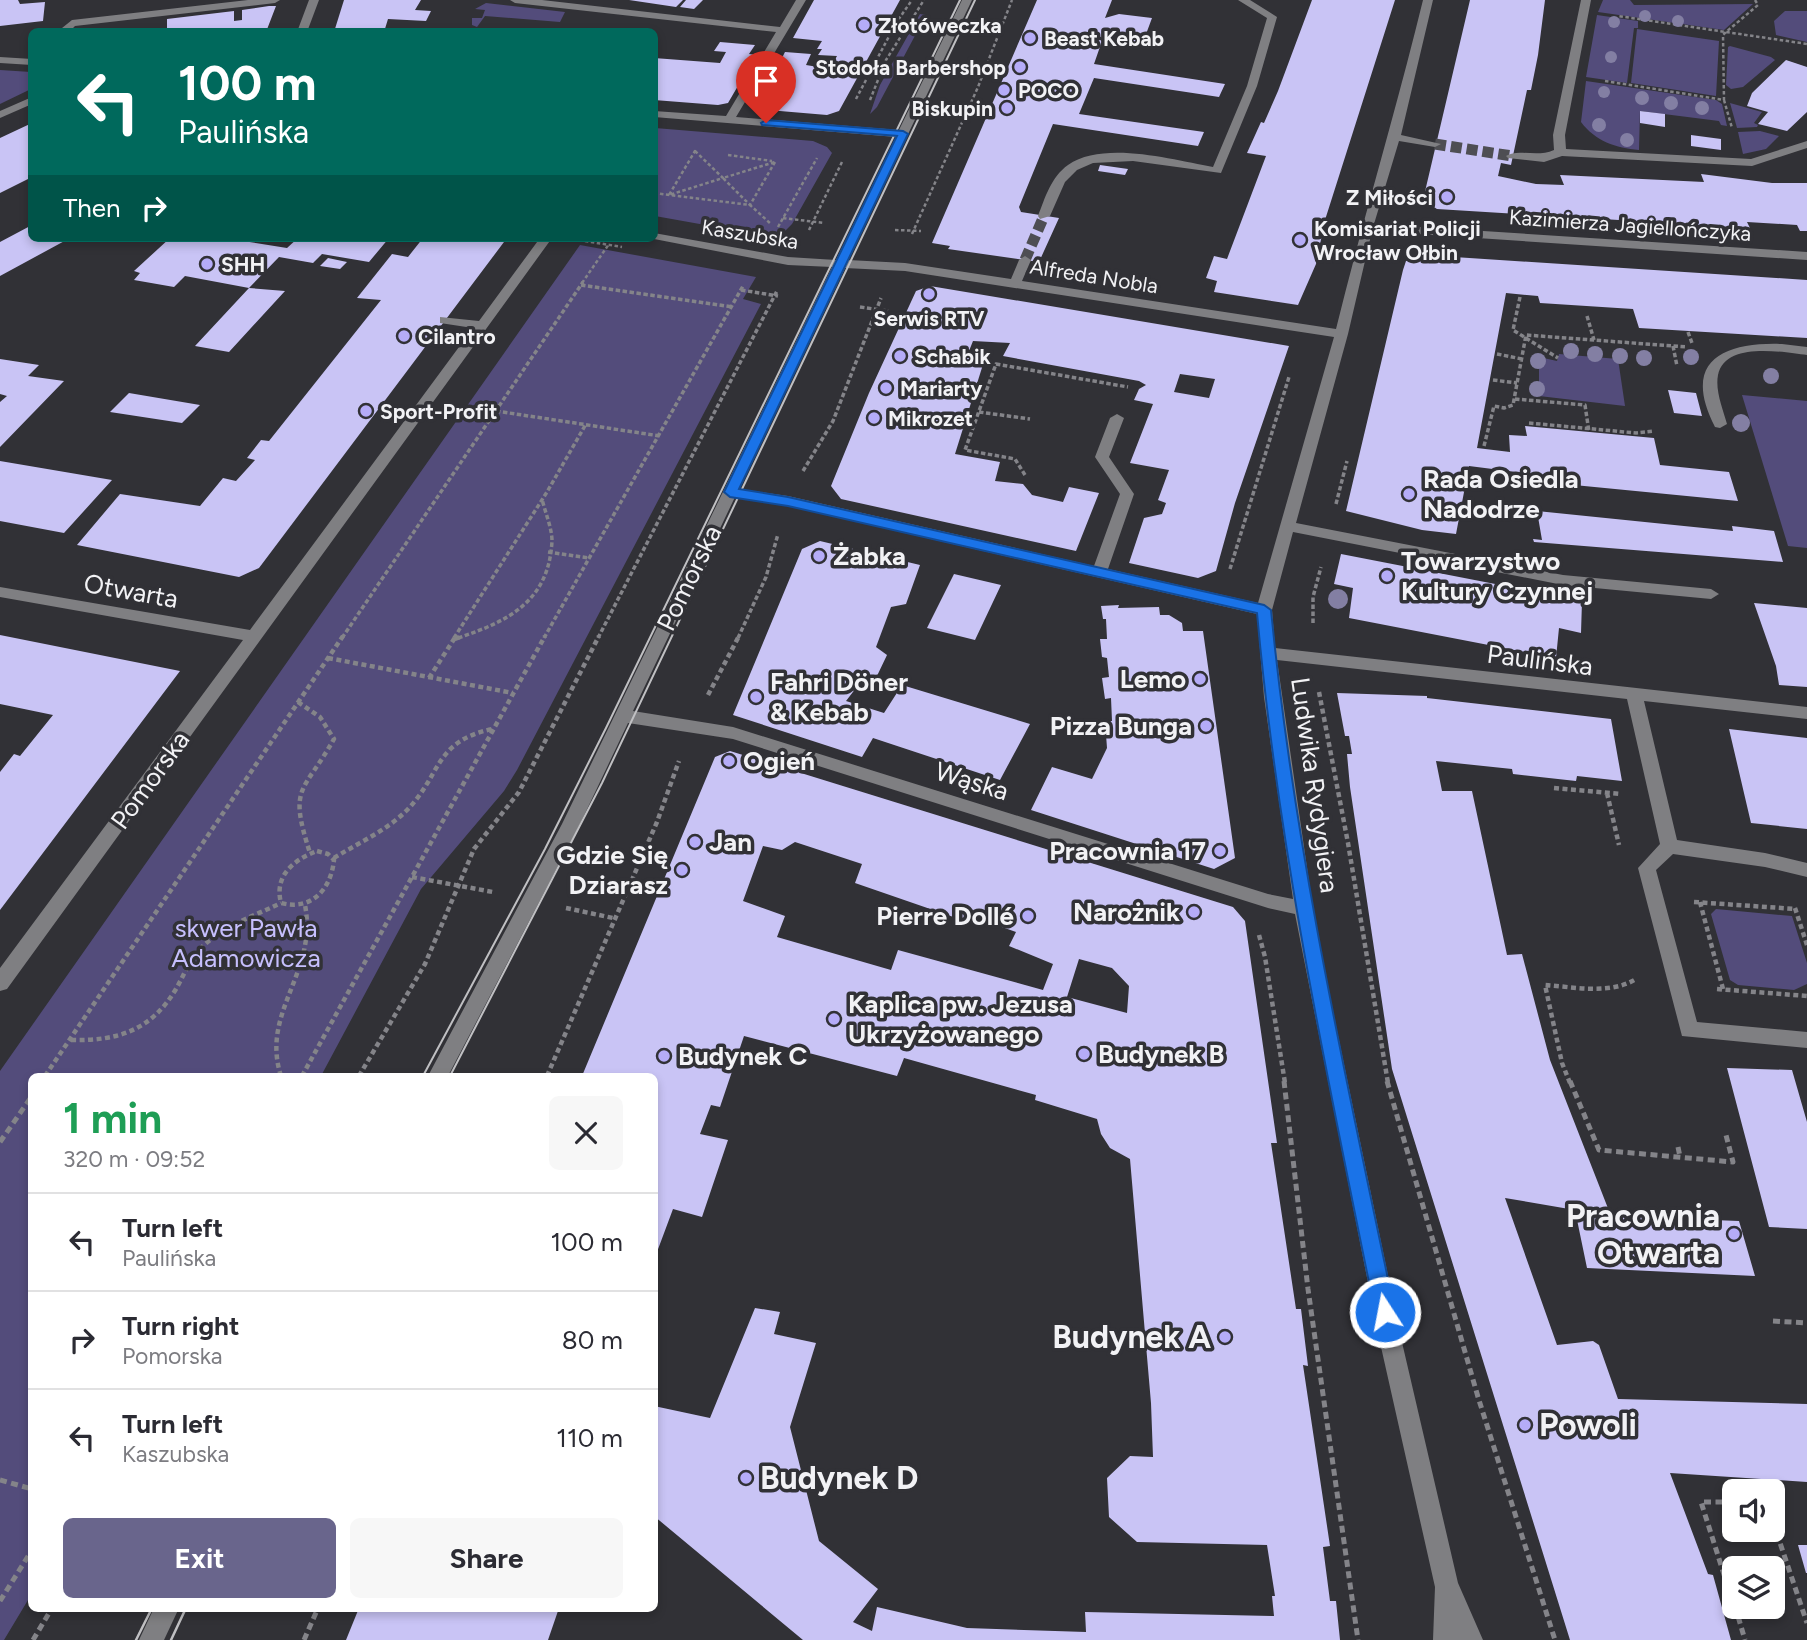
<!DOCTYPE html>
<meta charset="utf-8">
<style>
:root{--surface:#fff;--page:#f7f7f7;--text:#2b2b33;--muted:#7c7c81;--line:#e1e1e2;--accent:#69658c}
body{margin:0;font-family:Figtree,sans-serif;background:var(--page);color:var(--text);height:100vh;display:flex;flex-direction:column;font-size:26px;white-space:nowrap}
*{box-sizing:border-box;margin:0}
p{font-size:23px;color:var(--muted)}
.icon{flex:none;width:38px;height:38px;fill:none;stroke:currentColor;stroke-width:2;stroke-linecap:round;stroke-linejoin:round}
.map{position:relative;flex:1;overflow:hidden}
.side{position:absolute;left:28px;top:1073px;width:630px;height:539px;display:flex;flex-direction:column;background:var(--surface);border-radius:10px;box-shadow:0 4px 10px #0003}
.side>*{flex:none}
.banner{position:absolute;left:28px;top:28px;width:630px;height:214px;border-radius:10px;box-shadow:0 4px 10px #0003;background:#00695c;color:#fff;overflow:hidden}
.buttons{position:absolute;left:1722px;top:1479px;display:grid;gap:14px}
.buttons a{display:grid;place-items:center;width:63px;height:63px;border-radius:10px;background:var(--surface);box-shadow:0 4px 10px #0003;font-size:35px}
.pin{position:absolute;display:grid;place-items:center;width:60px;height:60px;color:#fff;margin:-72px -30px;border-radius:50% 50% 50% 0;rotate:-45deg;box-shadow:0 0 7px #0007}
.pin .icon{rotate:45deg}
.me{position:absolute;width:77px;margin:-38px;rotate:349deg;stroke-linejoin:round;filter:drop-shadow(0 0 5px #0008)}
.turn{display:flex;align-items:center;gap:24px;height:147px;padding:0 35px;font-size:32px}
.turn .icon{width:91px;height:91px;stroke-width:2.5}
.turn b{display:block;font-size:49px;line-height:60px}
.then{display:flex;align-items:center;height:66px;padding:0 35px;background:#0003;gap:14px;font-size:26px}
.round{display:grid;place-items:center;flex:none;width:74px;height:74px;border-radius:10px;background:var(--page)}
.headline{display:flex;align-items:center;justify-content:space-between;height:119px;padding:0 35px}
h1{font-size:42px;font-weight:700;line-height:52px;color:#1e9e55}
.primary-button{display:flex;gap:14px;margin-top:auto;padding:14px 35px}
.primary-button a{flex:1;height:80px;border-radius:10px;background:var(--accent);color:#fff;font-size:28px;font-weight:700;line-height:80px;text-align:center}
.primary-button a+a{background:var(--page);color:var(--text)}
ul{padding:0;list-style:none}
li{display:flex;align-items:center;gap:21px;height:98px;padding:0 35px;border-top:2px solid var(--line)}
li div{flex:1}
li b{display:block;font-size:26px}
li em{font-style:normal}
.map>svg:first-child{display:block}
</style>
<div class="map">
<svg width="1807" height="1640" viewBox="0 0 1807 1640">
<rect width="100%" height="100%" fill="#313136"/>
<path fill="#534c7b" d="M1603,0H1630L1634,5L1753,4L1724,30L1598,12Z
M486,3L565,12L560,22L485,16L477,27L472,25V18H482L485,10L475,9Z
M1785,11H1807V42L1776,35L1774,21Z
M920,14L926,15L877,107L870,114L880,85Z
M1597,15L1638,21V28H1634L1627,83L1586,77Z
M1637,29L1719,41L1716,96L1631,83Z
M1730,46L1771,57L1775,60L1743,87L1731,89L1726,85L1728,47Z
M0,70L31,72V89L0,104Z
M1586,81L1716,100L1722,104L1727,126L1721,125L1719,121L1640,111L1639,150C1616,148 1595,141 1581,122Z
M1730,103L1762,112L1754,123L1758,125L1757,127L1737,128Z
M655,128L813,141L827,147L832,153L792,224L778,238L655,216Z
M1760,131L1779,136L1766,149L1743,154L1738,132Z
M580,245L756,277L743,299L761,304L517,770L504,791L421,889L321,1076H32L31,1595L4,1640H0V1071Z
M1559,354L1618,359L1625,406L1539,396V357L1557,361Z
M1742,395L1807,401V548L1788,546Z
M1716,909L1792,916L1807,963V984L1794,990L1738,985L1730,980L1711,914Z"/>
<path fill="#c9c4f5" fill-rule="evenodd" d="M0,0H18L20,4L45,2L43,21L0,26Z
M344,0H421L415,10L431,11L426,21L388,19L384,32H334Z
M629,0H683L676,7Z
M686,0H703L694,9L680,7Z
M814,0H900L839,111L827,115L756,109L785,52L811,54L806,65L830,69L837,56L818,55L822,49H817L822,41L793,38Z
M1037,0H1112L1105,18L1119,14L1152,18L1142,45L1108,41L1099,36L1098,39L1102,41L1094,64L1225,84L1219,97L1094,78L1079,114L1204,132L1198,146L1053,124L1019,207L1021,212L1059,218L1039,262L948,249L950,246L932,243Z
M1312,0H1395L1325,220L1316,264L1298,305L1214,292L1217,281L1206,278L1214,256L1227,259L1266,156L1247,153L1261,122L1264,123L1278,91Z
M1470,0H1545L1538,55L1531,90H1527L1511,165L1501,163L1498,176L1536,184L1564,185L1560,175L1704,182L1701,174L1772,183H1807V231H1800L1797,225L1747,222L1750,228L1437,209L1423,200Z
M269,6H276L266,32H158L167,28V19L234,11V21L242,20V10Z
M720,42L755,45L749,54L756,55L728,103L718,105L654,100V58L720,63L726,52L714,51Z
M1786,60L1807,67V112L1787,131L1758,124L1768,112L1747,106L1752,93Z
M1640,111L1665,114V127L1640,123Z
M32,123V177L0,193V138Z
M1691,135L1721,139V150L1691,146Z
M1100,165L1128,169L1125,175L1098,171Z
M32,225V238H70L0,276V242Z
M170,238H224L287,248L298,238H389L369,262L322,254L313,263L279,257L249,288L185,276L174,287L134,280L140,273L134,271Z
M423,238H507L259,568L239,577L77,545L120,494L200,506L223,478L236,481L255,460L247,458L261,440L269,441L381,300L357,298L392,254L408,257Z
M1424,255L1807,280V338L1639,328L1633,309L1540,303L1538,296L1506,293L1477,448L1510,452L1509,435L1527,436L1525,426L1654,438L1660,465L1729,472L1738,501L1533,481L1532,474L1469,466L1456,534L1422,530L1346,511L1403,270L1406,261Z
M328,258L347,262L340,269L320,266Z
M930,286L1289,346L1235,503L1216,571L1198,578L1129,563L1144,518L1162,514L1166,503L1158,500L1169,470L1130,463L1153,404L1134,400L1139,389L1146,385L1139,381L1003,356L1010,343L973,341L967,356L985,358L955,454L1000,462L995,481L1023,484L1032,495L1063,502L1069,487L1099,493L1076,551L841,499L831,486L869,393L916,291ZM1180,374L1215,379L1209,398L1174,392Z
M249,288L285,291L229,352L195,346Z
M0,359L39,365L28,376L64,381L0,447V402L7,396L0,394Z
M1668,390L1696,393L1702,416L1674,413Z
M129,393L200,405L182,423L110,412Z
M0,461L59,471L112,480L64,533L0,521Z
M1537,511L1733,531L1732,526L1774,531L1783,562L1534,542L1533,539L1542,540Z
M820,541L920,565L906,604L891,607L876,647L887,655L876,678L866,675L846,701L884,713L902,685L1030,724L1000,780L873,738L862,757L733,715L802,549Z
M1341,554L1582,601L1581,633L1559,628L1556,658L1349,618L1353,588L1334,584Z
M954,574L1001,585L975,640L927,628Z
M1754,603L1807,608V687L1779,685L1776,666Z
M1119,605L1118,608L1159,607L1160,615H1169L1182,623L1183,631H1203L1235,858L1214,869L1031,810L1052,767L1092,779L1107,748L1105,721H1112L1111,698L1105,699L1102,678L1109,677L1107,658L1102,657L1100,639H1107L1106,619H1103L1101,606Z
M0,635L180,671L0,910V772L14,754L20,756L53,715L0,704Z
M1337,693L1427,696V698L1611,719L1622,781L1577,776L1576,781L1513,774L1512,769L1436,761L1442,791H1472L1507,955L1522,954L1550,1060L1611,1216L1739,1221L1755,1276L1587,1268L1575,1210L1505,1198L1557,1345L1593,1341L1599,1345L1618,1399L1807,1404V1482L1670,1473L1708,1574L1713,1575L1731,1640H1570L1392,1069L1350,787L1347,754H1352L1349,736H1345Z
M1729,729L1807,738V829L1751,823Z
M730,751L1233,907L1245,921L1277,1143H1271L1296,1309H1301L1308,1366L1303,1365L1330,1546L1323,1547L1330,1601H1336L1340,1640H803L654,1516V1406L710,1418L755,1308L780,1312L774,1334L816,1343L790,1427L819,1541L878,1589L853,1622L872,1631L877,1607L967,1628L1086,1632L1085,1612L1274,1616L1272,1596H1275L1267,1545L1137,1542L1109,1517L1107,1478L1130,1456L1153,1457L1151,1403L1130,1159L1110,1148L1101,1134L1097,1119L1035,1100L1036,1095L904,1058L897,1076L744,1036L720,1107L711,1105L700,1134L728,1140L702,1217L673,1209L654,1260V1076H582L715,757ZM795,842L862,864L855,883L965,921L968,915L1016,932L1009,946L1053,964L1043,990L898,950L891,970L777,937L785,916L743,901L763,846L782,850ZM1079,959L1112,968L1129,986L1127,1013L1067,997Z
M1727,1068L1792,1070L1807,1122V1229L1769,1227Z
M1798,1545H1807V1573H1806Z
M359,1608H559L548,1640H346Z"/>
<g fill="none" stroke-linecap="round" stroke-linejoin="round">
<path stroke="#4e4e53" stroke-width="11" stroke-dasharray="11 5" stroke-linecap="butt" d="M1435,144L1512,156
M1025,260L1044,216"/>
<path stroke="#848489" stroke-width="2.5" stroke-dasharray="3.5 2.5" stroke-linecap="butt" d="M1755,0L1758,5L1726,32L1807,44
M1605,81L1724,100L1723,35L1726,32L1618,16
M856,99L896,23L912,0
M870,100L886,60L924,0
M1724,100L1732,128
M695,151L723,178L669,195Z
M728,155L772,161
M775,162L750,205L723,178Z
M654,193L750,205L771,224
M783,218L824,223
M778,227L817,158
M809,230L842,162
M895,230L921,231
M912,234L978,87L1012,0
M579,240L622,247
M582,283L609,244"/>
<path stroke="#848489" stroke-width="3.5" stroke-dasharray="4.5 2.5" stroke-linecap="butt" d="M581,285L733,307
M741,290L778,296
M1520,297L1513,330L1558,358
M860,307L888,311
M1587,316L1594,340
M1688,332L1692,343
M1673,346L1677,366
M1497,354L1522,359
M1493,380L1517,383
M1515,399L1585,405L1589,432
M496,411L660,436
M979,412L1030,419
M1529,423L1636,433L1654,431
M1484,446L1494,406L1504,408L1513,405L1526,335L1687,347
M803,471L833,421L881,298
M1025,475L1015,459L965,450L996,364L1128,387
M1336,504L1347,461
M548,552L589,558
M1230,569L1289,377
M1313,623V597L1321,567
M342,638L583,282
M454,638L547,492L586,424
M458,638C509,621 549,601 552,541C552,528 545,512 542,499
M544,638L743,286
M598,638L777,291
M738,638L766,577L778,534"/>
<path stroke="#848489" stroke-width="4.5" stroke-dasharray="5 3.5" stroke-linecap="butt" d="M455,639L463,636
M328,658L513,693
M429,678L456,636
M1319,692L1348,843L1388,1083
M708,695L739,636
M298,702L320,717L334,739C303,794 288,785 310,853
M1554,788L1621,794
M1607,793L1619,845
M317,851L328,854L334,860C331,889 312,911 281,903C274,876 293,860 317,851Z
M334,858C358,843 386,831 406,811C442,775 433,742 492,729
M412,877L493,892
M1694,902L1796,909
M1700,902L1723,989
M566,908L613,918
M1795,908L1807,945
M1259,935L1265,957L1285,1083
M1717,989L1807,996
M71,1040C117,1041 151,1031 176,989C184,975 190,959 201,948C223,926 254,916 281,903
M45,1076L343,636
M281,1076C260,1012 318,973 305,905
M302,1076L545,636
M359,1076L425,964L474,849L519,792L599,636
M547,1076L657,822L679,761
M1570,1083L1562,1063L1545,985C1574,987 1610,995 1636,979"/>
<path stroke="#848489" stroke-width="5" stroke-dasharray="7 4.5" stroke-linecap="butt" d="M1284,1081L1308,1289L1358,1640
M1387,1081L1478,1397L1555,1640
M1570,1081L1599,1150L1733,1162L1726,1135
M0,1142L32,1096
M1678,1147L1680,1157
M1773,1321L1807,1323
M0,1480L32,1489
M1734,1502H1701L1734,1606
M1773,1522L1807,1623
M0,1601L32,1550
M1735,1606L1745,1640
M33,1640L52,1608
M304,1640L318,1608"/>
<path fill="#7f7f82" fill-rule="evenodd" d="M248,0H280L275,3L75,26L69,32H57L72,20Z
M309,0H319L307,32H297Z
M510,0H542L780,27L796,0H806L736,117L899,130L962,0H972L848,260L905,263L1011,279L1019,260L1025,256L1031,260L1022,281L1336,329C1363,219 1396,111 1423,0H1433L1401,135L1441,144L1435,147L1399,141L1374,224L1807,252V260L1372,231L1348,334L1296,523L1563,575L1711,589L1719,594L1711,599L1563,585L1293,532L1272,610L1275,648L1807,707V719L1644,701L1677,840L1765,853L1807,863V877L1765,867L1673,854L1656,870L1697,1022L1807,1032V1048L1682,1036L1638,868L1660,844L1627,699L1277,660L1316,930L1401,1338L1458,1583L1483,1640H1433L1435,1587L1379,1338L1295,914L1268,908L733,739L628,723L580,824L448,1076H428L562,824L832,267L788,265L649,238H654V233L788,257L836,260L896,137L654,117V111L726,116L776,32L515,3ZM845,268L905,271L1334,337L1258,603L1108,569L1134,494L1109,457L1124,418L1117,414L1110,418L1095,457L1120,494L1094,566L788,496L739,489ZM735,497L788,506L1257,614L1264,697L1293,899L1268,894L733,727L633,711Z
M1238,0H1250L1277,17L1257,86L1221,173L1133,161L1093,163L1077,170L1065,182L1050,216L1040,219L1038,216C1045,198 1051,177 1068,165C1104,140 1173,160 1213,167L1247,86L1267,18Z
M1581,0H1591L1565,135L1566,149L1751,159L1807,141V148L1752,166L1562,156L1544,162L1508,158L1506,156C1518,148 1536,158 1554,150L1553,135Z
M0,57L32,59V65L0,63Z
M32,97V104L0,118V111Z
M540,238H552L7,989L0,991V968L243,640L0,597V587L250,630L473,328L440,323V317L479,321Z
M1782,344L1807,347V355C1782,352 1725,341 1718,375C1715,391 1723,409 1727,424L1720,428L1715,427C1681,361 1723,342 1782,344Z
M154,1608H179L164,1640H139Z"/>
<path stroke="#c0c0c3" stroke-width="2" d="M423,1076L545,849L606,728L960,0
M450,1076L602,783L975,0"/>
<path stroke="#c0c0c3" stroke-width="2.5" d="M136,1640L152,1608
M171,1640L186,1608"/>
</g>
<g fill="#837fa3">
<circle cx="1645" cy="16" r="6"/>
<circle cx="1678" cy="21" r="6"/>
<circle cx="1614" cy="22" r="6"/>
<circle cx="1611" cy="57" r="6"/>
<circle cx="1604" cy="92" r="6"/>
<circle cx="1642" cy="98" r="7"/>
<circle cx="1671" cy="103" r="7"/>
<circle cx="1702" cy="108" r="7"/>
<circle cx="1599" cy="125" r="7"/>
<circle cx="1627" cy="140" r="7"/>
<circle cx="1571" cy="351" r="8"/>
<circle cx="1595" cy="354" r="8"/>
<circle cx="1620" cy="356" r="8"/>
<circle cx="1691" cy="357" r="8"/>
<circle cx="1644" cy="358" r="8"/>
<circle cx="1538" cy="361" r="8"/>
<circle cx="1771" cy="376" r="8"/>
<circle cx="1537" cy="389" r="8"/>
<circle cx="1741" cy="423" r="9"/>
<circle cx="1338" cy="599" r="10"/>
</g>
<path fill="#1a73e8" stroke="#114b97" stroke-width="2" d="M766,120L903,131L908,134L739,489L788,497L1264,605L1271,610C1294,847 1346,1079 1395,1312L1392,1319L1385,1321L1378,1319L1375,1312C1328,1080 1278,849 1257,613L788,506L730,497L724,492L897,136L762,125L761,123Z"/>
<g fill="#b5acf8" stroke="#313136" stroke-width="2.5">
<circle cx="864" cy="25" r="7"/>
<circle cx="1030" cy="38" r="7"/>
<circle cx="1020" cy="67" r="7"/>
<circle cx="1004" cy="90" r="7"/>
<circle cx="1007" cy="108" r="7"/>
<circle cx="1447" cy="197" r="7"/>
<circle cx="1300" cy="240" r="7"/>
<circle cx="207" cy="264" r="7"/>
<circle cx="929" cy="294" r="7"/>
<circle cx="404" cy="336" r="7"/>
<circle cx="900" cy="356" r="7"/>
<circle cx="886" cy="388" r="7"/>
<circle cx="366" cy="411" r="7"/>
<circle cx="874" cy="418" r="7"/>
<circle cx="1409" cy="494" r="7"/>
<circle cx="819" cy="556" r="7"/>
<circle cx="1387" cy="576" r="7"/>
<circle cx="1200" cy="679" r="7"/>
<circle cx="756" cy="697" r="7"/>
<circle cx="1206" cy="726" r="7"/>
<circle cx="729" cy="761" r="7"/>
<circle cx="695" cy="842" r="7"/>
<circle cx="1220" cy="851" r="7"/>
<circle cx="682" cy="870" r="7"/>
<circle cx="1194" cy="912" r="7"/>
<circle cx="1028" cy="916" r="7"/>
<circle cx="834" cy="1019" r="7"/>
<circle cx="1084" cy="1054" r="7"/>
<circle cx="664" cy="1056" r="7"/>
<circle cx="1734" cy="1234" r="7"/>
<circle cx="1225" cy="1337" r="7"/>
<circle cx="1525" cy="1425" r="7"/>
<circle cx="746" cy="1478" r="7"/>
</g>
<g text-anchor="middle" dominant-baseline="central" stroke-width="7" stroke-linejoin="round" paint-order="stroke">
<g font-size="21" font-weight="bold" fill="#f2f2f5" stroke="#313136" text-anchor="start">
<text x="878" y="25">Złotóweczka</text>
<text x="1044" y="38">Beast Kebab</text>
<text x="1006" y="67" text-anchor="end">Stodoła Barbershop</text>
<text x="1018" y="90">POCO</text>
<text x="993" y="108" text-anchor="end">Biskupin</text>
<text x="1433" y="197" text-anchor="end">Z Miłości</text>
<text x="1314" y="228">Komisariat Policji<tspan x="1314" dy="24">Wrocław Ołbin</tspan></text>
<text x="221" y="264">SHH</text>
<text x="929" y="318" text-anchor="middle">Serwis RTV</text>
<text x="418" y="336">Cilantro</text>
<text x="914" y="356">Schabik</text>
<text x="900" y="388">Mariarty</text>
<text x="380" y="411">Sport-Profit</text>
<text x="888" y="418">Mikrozet</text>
</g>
<g font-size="21" fill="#f2f2f5" stroke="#313136">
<text transform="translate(1630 225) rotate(4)">Kazimierza Jagiellończyka</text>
<text transform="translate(750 234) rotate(9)">Kaszubska</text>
<text transform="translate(1094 276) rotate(9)">Alfreda Nobla</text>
</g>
<g font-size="26" font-weight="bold" fill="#f2f2f5" stroke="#313136" text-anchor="start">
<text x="1423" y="479">Rada Osiedla<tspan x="1423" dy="30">Nadodrze</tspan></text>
<text x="833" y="556">Żabka</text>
<text x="1401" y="561">Towarzystwo<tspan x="1401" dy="30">Kultury Czynnej</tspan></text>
<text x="1186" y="679" text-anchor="end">Lemo</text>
<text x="770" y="682">Fahri Döner<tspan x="770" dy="30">&amp; Kebab</tspan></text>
<text x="1192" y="726" text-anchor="end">Pizza Bunga</text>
<text x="743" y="761">Ogień</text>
<text x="709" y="842">Jan</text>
<text x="1206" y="851" text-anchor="end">Pracownia 17</text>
<text x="668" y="855" text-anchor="end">Gdzie Się<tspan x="668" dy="30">Dziarasz</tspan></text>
<text x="1180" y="912" text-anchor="end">Narożnik</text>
<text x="1014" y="916" text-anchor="end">Pierre Dollé</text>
<text x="848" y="1004">Kaplica pw. Jezusa<tspan x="848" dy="30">Ukrzyżowanego</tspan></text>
<text x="1098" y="1054">Budynek B</text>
<text x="678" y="1056">Budynek C</text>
</g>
<g font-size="26" fill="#f2f2f5" stroke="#313136">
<text transform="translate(689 578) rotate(-64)">Pomorska</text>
<text transform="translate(131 591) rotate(10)">Otwarta</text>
<text transform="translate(1540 660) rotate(7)">Paulińska</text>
<text transform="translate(150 780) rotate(-54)">Pomorska</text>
<text transform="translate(972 781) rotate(17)">Wąska</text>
<text transform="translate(1315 785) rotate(82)">Ludwika Rydygiera</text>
</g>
<g font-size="26" fill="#c6bffd" stroke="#313136">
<text x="246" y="928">skwer Pawła<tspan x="246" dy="30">Adamowicza</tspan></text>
</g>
<g font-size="32" font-weight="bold" fill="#f2f2f5" stroke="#313136" text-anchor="end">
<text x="1720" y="1216">Pracownia<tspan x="1720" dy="37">Otwarta</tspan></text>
<text x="1211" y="1337">Budynek A</text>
<text x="1539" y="1425" text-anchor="start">Powoli</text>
<text x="760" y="1478" text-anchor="start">Budynek D</text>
</g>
</g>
</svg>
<div class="buttons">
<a><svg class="icon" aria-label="sound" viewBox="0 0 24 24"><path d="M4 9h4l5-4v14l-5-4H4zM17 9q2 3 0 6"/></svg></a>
<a><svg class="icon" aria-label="layers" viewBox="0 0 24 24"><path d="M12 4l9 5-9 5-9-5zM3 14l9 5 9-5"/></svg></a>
</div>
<div class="pin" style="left:766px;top:123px;background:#d93025"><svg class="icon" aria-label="arrive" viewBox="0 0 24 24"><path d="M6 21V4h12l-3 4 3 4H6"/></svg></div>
<svg class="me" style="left:1385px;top:1312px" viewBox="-20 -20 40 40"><circle r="17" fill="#1a73e8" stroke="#fff" stroke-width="3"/><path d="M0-11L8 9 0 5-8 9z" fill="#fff"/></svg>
<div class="banner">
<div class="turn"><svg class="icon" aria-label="left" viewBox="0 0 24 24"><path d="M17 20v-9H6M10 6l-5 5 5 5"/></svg><div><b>100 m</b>Paulińska</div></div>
<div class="then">Then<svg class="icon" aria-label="right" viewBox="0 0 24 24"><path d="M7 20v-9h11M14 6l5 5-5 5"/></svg></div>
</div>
<section class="side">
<div class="headline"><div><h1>1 min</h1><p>320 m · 09:52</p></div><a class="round"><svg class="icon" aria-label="close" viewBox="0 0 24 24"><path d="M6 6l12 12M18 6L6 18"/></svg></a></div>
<ul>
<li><svg class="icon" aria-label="left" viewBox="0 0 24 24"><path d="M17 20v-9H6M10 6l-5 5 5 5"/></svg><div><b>Turn left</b><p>Paulińska</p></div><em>100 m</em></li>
<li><svg class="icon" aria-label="right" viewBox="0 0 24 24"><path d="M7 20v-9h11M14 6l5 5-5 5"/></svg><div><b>Turn right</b><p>Pomorska</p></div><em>80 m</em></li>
<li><svg class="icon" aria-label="left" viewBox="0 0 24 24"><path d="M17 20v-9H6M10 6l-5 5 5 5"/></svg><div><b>Turn left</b><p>Kaszubska</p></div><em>110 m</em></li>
</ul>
<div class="primary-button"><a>Exit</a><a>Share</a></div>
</section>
</div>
